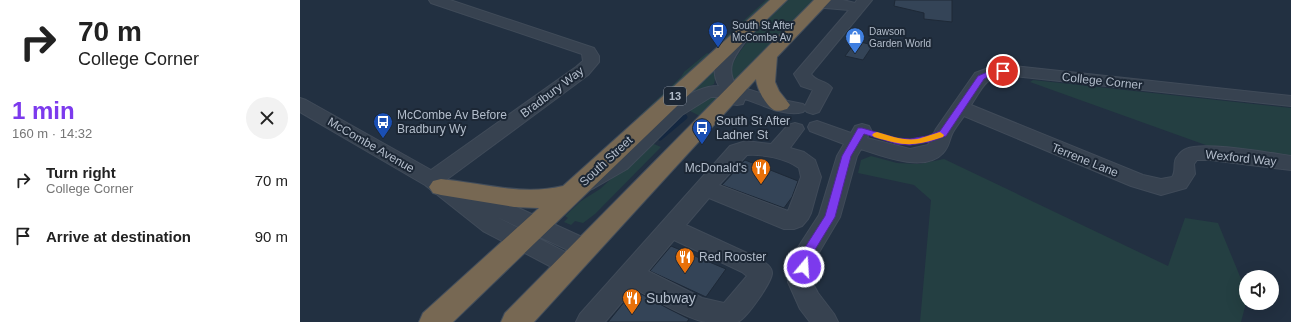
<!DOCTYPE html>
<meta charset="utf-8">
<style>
:root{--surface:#fff;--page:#f2f2f2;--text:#222;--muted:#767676;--accent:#7c3aed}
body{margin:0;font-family:Arial,sans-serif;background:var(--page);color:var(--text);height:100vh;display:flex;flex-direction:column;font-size:15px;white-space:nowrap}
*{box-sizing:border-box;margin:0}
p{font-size:13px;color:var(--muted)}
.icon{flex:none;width:22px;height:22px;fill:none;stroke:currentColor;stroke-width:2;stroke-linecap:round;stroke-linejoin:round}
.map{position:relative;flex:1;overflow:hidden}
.details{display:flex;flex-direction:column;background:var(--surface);width:300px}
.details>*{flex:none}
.hud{background:#fff;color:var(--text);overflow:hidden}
.tools{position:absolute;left:939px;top:270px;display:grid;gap:8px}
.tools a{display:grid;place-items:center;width:40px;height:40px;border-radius:50%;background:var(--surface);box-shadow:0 4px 16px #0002;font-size:20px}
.pin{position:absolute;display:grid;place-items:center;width:34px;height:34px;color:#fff;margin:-17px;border:2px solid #fff;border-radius:50%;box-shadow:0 1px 4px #0007}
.me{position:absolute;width:44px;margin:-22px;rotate:18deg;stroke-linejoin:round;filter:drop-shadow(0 0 3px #0008)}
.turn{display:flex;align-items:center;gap:14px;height:84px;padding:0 12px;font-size:18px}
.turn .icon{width:52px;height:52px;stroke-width:2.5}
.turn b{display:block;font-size:28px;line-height:34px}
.round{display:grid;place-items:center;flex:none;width:42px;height:42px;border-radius:21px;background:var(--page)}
.headline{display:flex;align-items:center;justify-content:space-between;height:68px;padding:0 12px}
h1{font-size:24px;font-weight:700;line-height:30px;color:var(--accent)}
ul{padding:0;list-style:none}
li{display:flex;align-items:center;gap:12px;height:56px;padding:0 12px}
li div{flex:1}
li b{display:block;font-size:15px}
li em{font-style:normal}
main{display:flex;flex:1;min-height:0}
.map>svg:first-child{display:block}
</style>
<main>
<section class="details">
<div class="hud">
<div class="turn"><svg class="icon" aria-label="right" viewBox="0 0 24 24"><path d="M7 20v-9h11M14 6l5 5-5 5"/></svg><div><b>70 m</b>College Corner</div></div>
</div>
<div class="headline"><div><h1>1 min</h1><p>160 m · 14:32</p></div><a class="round"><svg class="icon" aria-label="close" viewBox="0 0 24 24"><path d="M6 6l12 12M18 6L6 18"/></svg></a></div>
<ul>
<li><svg class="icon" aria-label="right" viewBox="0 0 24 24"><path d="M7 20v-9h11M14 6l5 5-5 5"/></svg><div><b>Turn right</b><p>College Corner</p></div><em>70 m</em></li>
<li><svg class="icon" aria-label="arrive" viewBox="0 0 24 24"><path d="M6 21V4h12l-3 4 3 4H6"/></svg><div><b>Arrive at destination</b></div><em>90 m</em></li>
</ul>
</section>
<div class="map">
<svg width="991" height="322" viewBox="0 0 991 322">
<rect width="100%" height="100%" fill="#223041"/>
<path fill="#243f42" d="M466,0H472L421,46L417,45Z
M487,0H515L434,82L426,79C436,49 464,22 487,0Z
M407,53L412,55L351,110L330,121L340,115L381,77L384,72Z
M418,66L414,84L386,97Z
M733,80L991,108V158L914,148L730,82Z
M410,94L419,97L400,116L390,111L387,108Z
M349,142L361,147L295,214L283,223L275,221L271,225L264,222L268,218L265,216L281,201L300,189L311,179Z
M571,156L597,163L619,164L644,159L868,266L885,218L918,223L946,291V303L941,322H620L631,200L614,185L558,173L561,160Z"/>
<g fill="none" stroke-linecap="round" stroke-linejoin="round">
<path stroke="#142740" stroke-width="5" d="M360,138L385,117"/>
</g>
<path fill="#344457" stroke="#1e2937" d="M595,0H652V22L624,19V13L594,6Z
M556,41L573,45L563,60L545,56Z
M445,160L498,181L492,197L484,208L422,185Z
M371,246L426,269L406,297L350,271Z
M334,290L369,309L389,319L387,322H308Z"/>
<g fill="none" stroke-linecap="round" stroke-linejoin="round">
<g stroke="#404b59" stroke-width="2">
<path id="minor" d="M129,0H150L294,48L299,56V62L288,75L146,180L158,188L162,187L170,189L214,206L293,242L297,249L293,256L285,258L197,217L277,258L281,265L277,272L269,275L261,272L183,231L125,185L0,112V98L6,100L131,170L276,67L283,61L282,54L131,3Z
M518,0H543L555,3L557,0H572L511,74C516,82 526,80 532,88L519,112L513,114L507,112L505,110L503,112C485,117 463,105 445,99L443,104L437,105L431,104L426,97H411L382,115L327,169L294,188L287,191L280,188L277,183L280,178C291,171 305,166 314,158C341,135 382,85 419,86C416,81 414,74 415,68C416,59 428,38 436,34C440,33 442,34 445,35L448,38C435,56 424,66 437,88L447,89L483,100L503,104L505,106L513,90L501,86L494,74L549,10L514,7L512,4L514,1Z
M694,66H713L991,96V106L713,76C684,76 686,83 671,105L843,175L861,179L872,177C877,170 872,163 877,157C879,154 883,150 886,149C904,141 969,153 991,156V170L911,160H897L894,164L895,174L886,188L861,195L831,186L664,116C660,122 655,128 652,134C649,141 649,147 643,153C625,173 582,156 561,149L557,156L540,217L518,254L512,282L518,293L534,314L538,322H510L500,309L488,282L495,252L519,215L537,156L544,144L510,131L508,127L510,123L517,121L551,133L555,126L562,124L569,126L571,130L567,138L610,149L628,145L636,129L675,73Z
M495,123L502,125L504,129L490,148L504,152L515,160L521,177L511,213L508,219L502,226L494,229H484L409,198L386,225L458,258C464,262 472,266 472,273C472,282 445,321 437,322C428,322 415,322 406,322C389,320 350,297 334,288L305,322H276L280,314L430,146L446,141L471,144L488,125ZM447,155C463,154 485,158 499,168L501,177L488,211L419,185ZM374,240L442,272L447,276L424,303L402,298L348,271Z"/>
</g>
<g stroke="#424d5b" stroke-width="2">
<path id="highway" d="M470,0H487L153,322H119L123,313L239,208L214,207L141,195L133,193L129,187L133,181L141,179C182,183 222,196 263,186Z
M514,0H531L477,57L475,82L479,91L490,105L487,109C483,110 479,112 474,110C466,106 457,89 456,79L234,322H201L205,313Z"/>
</g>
<use href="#minor" fill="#374250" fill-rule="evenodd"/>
<use href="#highway" fill="#776853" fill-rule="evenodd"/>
</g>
<path fill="#7c3aed" stroke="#51269a" d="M694,69H703L707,71L703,73H695L684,79L646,136L629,142L610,145L597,144L564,134L551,156L535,217L513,253L508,270L504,271L500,270L498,267L504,249L525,216L542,156L558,128H562L597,138L610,139L627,136L640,131L678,76Z"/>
<path fill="#f59e0b" d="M577,132C590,136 604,141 618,139C625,137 633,134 640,132L644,135L643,137C611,147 605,146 574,137L572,135L574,133Z"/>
<defs>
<g id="bus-pin" transform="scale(1)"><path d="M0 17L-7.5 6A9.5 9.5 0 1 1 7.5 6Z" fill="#1a4fb4" stroke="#1c2735"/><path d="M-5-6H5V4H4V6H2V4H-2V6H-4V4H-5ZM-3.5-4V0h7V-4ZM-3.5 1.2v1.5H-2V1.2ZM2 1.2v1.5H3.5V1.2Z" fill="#fff"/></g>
<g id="shop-pin" transform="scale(1)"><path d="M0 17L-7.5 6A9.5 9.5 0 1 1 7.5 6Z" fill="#3f7fe0" stroke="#1c2735"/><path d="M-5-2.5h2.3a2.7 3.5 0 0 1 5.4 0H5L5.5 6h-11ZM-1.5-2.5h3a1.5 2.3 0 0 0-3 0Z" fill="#fff"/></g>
<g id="restaurant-pin" transform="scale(1)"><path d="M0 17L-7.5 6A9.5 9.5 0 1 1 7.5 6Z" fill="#e8710a" stroke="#1c2735"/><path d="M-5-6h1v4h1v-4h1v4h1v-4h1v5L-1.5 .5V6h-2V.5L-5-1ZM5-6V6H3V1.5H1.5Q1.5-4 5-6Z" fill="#fff"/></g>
</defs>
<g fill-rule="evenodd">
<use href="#bus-pin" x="418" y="31"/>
<use href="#shop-pin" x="555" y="37"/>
<use href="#bus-pin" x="83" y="122"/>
<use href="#bus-pin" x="402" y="128"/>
<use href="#restaurant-pin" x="461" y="168"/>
<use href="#restaurant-pin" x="385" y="257"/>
<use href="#restaurant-pin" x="332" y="298"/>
</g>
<g text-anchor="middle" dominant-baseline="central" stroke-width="4" stroke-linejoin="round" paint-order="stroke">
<g font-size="10" fill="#b3bdcb" stroke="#1c2735" text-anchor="start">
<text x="432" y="25">South St After<tspan x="432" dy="12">McCombe Av</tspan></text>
<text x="569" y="31">Dawson<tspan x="569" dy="12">Garden World</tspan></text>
</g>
<rect fill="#1c2735" stroke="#86909e" stroke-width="1" x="364" y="87" width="22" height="18" rx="3"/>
<g font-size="11" font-weight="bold" fill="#b3bdcb">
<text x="375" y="96">13</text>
</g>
<g font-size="12" fill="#b3bdcb" stroke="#1c2735">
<text transform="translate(802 81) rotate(6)">College Corner</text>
<text transform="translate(252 92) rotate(-37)">Bradbury Way</text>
<text transform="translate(71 145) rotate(30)">McCombe Avenue</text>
<text transform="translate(941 158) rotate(6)">Wexford Way</text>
<text transform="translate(785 160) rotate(22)">Terrene Lane</text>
<text transform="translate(306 161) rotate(-43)">South Street</text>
</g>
<g font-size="12" fill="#b3bdcb" stroke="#1c2735" text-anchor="start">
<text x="97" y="115">McCombe Av Before<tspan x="97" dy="14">Bradbury Wy</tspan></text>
<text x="416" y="121">South St After<tspan x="416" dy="14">Ladner St</tspan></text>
<text x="447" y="168" text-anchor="end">McDonald's</text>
<text x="399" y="257">Red Rooster</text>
</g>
<g font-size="14" fill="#b3bdcb" stroke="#1c2735" text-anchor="start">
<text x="346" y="298">Subway</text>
</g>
</g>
</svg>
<div class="tools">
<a><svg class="icon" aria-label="sound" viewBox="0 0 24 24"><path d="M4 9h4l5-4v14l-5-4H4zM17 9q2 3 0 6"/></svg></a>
</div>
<div class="pin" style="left:703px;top:71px;background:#d93025"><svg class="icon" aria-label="arrive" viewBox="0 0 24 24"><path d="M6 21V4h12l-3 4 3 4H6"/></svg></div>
<svg class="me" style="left:504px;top:267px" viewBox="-20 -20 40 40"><circle r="17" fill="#7c3aed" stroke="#fff" stroke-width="3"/><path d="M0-11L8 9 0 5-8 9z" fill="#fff"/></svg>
</div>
</main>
